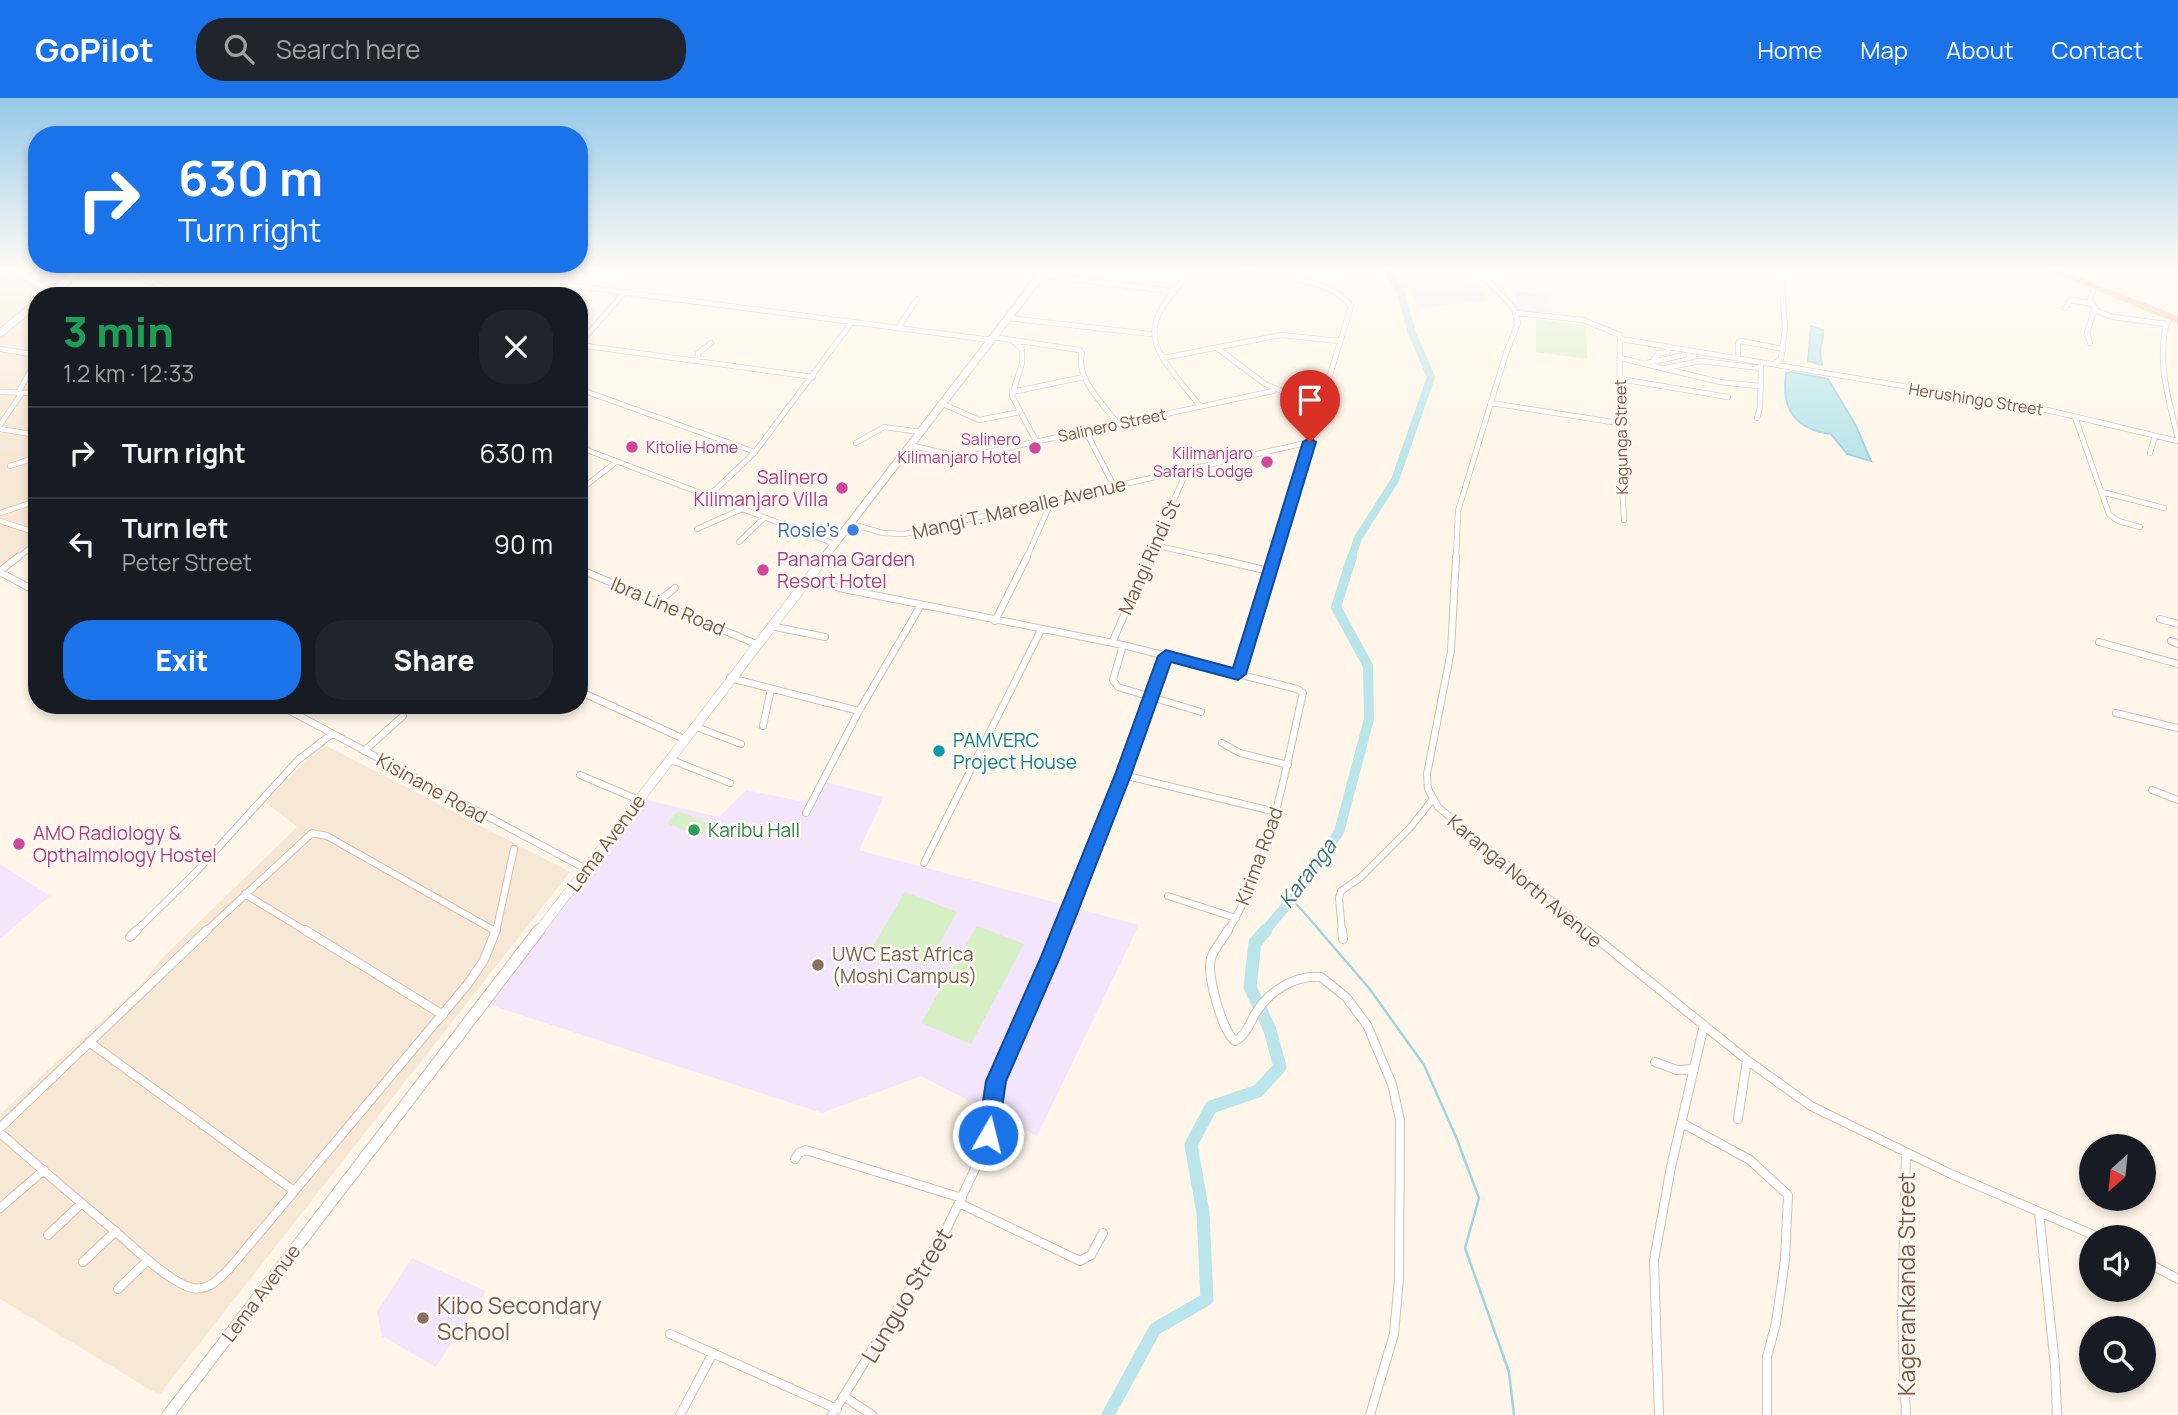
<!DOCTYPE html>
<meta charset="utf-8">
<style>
:root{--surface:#171b24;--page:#20242c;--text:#f1f3f6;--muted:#9ea1a6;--line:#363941;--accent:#1a73e8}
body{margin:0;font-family:Manrope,sans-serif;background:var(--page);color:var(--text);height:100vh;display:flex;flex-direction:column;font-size:26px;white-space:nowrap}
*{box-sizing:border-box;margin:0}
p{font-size:23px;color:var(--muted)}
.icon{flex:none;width:38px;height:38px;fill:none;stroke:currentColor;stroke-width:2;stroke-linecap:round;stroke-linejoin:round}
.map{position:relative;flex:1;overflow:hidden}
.details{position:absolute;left:28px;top:189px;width:560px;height:427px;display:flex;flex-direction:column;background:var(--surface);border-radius:28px;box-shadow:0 4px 10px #0003}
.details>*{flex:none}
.guide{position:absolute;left:28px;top:28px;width:560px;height:147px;border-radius:28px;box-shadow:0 4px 10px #0003;background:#1a73e8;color:#fff;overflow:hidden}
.needle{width:46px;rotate:207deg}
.tools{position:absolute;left:2079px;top:1036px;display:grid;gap:14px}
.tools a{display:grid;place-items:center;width:77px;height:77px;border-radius:50%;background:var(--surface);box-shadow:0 4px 10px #0003;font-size:35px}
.pin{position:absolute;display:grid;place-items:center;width:60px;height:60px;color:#fff;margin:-72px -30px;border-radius:50% 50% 50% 0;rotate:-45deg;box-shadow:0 0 7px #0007}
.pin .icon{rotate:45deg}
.me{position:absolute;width:77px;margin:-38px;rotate:8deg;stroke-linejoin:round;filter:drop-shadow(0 0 5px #0008)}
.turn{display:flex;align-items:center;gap:24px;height:147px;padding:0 35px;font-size:32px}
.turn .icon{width:91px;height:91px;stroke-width:2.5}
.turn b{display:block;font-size:49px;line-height:60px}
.round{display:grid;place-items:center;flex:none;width:74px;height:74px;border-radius:28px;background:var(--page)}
.headline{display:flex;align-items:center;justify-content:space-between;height:119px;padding:0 35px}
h1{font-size:42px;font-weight:800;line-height:52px;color:#1e9e55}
.primary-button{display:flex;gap:14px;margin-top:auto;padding:14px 35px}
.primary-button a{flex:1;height:80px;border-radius:28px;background:var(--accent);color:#fff;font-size:28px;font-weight:800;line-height:80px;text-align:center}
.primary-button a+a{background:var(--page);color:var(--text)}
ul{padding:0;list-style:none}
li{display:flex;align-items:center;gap:21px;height:91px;padding:0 35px;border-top:2px solid var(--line)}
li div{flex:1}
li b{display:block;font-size:26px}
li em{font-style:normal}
header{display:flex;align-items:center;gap:42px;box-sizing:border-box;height:98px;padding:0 35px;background:var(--accent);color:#fff}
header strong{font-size:33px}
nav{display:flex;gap:38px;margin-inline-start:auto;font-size:24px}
.search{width:490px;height:63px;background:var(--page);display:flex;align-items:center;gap:18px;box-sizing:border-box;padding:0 24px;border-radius:28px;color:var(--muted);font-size:26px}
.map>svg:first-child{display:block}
</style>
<header>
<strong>GoPilot</strong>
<div class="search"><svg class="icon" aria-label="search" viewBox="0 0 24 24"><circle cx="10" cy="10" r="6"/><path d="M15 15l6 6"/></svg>Search here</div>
<nav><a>Home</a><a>Map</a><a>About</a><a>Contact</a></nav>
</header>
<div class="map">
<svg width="2178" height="1317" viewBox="0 0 2178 1317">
<rect width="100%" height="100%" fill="#fff6e9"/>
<path fill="#f7e8d6" d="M0,173H123L185,198H37V443L0,472Z
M323,646L570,774L159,1297L0,1201V1016L139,888L166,856L297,729L265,704Z"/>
<path fill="#f3e5fb" d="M1399,173H1462L1489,202L1420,210Z
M1516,193L1551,197L1552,217L1516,212Z
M822,683L884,699L859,752L1139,827L1037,1038L921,978L822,1015L487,906L643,701L719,719L746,692L805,704Z
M0,766L50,798L0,841Z
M412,1160L486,1193L436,1269L382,1238L377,1214Z"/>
<path fill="#d7efc5" d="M1536,221L1586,227L1587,261L1536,254Z
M678,713L710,726L700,739L667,725Z
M905,794L957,814L926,869L873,848Z
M977,828L1024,846L971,946L921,925Z"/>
<path fill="#bae5eb" stroke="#9fd6de" stroke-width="2" d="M1811,228L1823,232V237H1820L1823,239L1820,253L1822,267L1808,263Z
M1792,274L1828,281L1856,328L1871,363L1847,356L1831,336C1795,331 1781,311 1786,275Z"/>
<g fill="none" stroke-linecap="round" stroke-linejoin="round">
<path stroke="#9fd6de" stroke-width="2" d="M1292,801L1321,834"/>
<path stroke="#9fd6de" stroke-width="2.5" d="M1319,832L1369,890L1424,967L1456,1039L1479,1100L1465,1150L1509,1274L1514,1317"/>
<path stroke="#bae5eb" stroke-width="8" d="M1351,461L1358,440L1395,382L1431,279L1412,235L1401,195L1388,173"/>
<path stroke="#bae5eb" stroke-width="10" d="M1264,834L1292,801L1339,734L1369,621L1368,568L1336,509L1352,459"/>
<path stroke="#bae5eb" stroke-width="13" d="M1108,1317L1155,1231L1207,1201L1203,1115L1191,1047L1211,1009L1258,993L1280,969L1270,932L1250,889L1255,845L1266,832"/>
<g stroke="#d5bfaf" stroke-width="6">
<path id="street-far2" d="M16,173L51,194
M122,173L191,198
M1192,173C1131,236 1152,248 1200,308
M1214,173C1255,179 1324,173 1351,208L1274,461
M1040,177L1170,193
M161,198L174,191
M501,198L538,187L574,188L991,242
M2065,210L2071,202L2092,206
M2094,212L2113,219L2166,226
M1517,215L1583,222L1620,237L1619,325L1624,422
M2169,218C2155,258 2168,300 2178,340
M1008,220L1150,236
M898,230L917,201
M993,239L1080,252L1082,256C1075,280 1104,307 1118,326
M1621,241L2047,312L2178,343
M1013,243L1022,251V265L1012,298L1036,343
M2090,245L2087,235L2095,209L2089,203L2095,188
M579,246L624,195
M579,247L813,279
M1217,250L1265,286L1320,309
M0,251L37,257
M1163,260L1281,237L1340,243
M1620,260L1720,284L1758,288
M1738,260V245L1741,243L1783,251
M1654,261L1659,255L1668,254L1670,249
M697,263L698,255L711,245
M1643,266L1684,257
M1773,266L1781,261L1785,231L1781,173
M1666,270L1700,263L1760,270
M1620,281L1728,299
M579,291L755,354
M0,294L37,295
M1012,294L1084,279
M18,295L37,261
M1491,305L1619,325
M943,306L979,322L1020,314
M2075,319L2109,416L2118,423L2140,429
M1757,320L1760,309L1761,268
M0,327L22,295
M0,331L37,337
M1085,332L1114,388
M856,345L884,329L921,334
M910,347L952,357H974L1273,293
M579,349L835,446
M2150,355L2155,338
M10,368L37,359
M579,393L616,364
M2102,394L2164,410
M709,398L755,354L852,224
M0,415L37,403
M0,423L37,435
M851,426L883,435L904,436L1310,344
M697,431L742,411
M739,444L764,420
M1154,447L1216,461
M16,461L37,445
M1026,461L1052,402
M1148,461L1187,372
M1456,461L1458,413L1506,255L1518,225L1513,209L1478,173"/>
</g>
<g stroke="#d5bfaf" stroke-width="8">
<path id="street-far1" d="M1209,459L1269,473
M1456,459L1451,553L1427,676L1428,691L1438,709L1589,834
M579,471L756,546
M0,473L18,459
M0,474L37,494
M808,480L839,490L1123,547L1297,591L1303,595C1284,675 1272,763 1227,834
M658,504L675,490
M2160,521L2178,526
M995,523L1027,459
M771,528L825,539
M2171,543L2178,546
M2099,544L2178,566
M1112,545L1149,459
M1123,547L1113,582L1118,589L1201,614
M1239,576L1275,459
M730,580L859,613
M579,593L684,641
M279,607L586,771
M2116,615L2178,630
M296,616L306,607
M694,628L741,646
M763,628L771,591
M1222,645L1240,655L1288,667
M364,653L403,618
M669,661L730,685
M580,677L639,702
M1123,677L1276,714
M2152,692L2178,702
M806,715L859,613L921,507
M924,765L1041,532
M245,796L307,834
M1168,798L1236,820
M135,834L195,775L298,662L332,636
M205,834L312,735L327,738L495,833
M496,834L514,751
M1061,834L1123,677L1166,558
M1342,834L1339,800L1341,793L1361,779L1409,731L1433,701"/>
</g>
<g stroke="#d5bfaf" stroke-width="10">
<path id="street" d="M305,832L443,917
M1228,832C1223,841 1214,851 1211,860C1206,876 1222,933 1235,943C1246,937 1249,927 1255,916C1269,893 1294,877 1321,879L1346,899L1367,927L1392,986L1400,1022L1399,1181L1394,1236L1370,1317
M1342,832L1343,841
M1586,832L1747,962L1811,1008L1951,1076L2098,1139
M130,839L137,832
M89,944L294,1093
M1655,964L1677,972L1694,971
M1738,1021L1747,962
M1682,1025L1750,1062L1788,1097L1785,1162L1776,1225L1767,1259V1317
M0,1030L207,832
M0,1035C38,1068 76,1101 115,1133C132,1148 171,1186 193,1190C208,1193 219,1181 229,1171L467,887L484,862L496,832
M1906,1055L1902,1222L1906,1317
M795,1061L799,1055L806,1052L962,1100
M959,1105L1080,1163L1091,1157L1103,1135
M0,1110L44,1072
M2039,1114L2055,1268L2057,1317
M48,1137L82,1105
M2144,1163L2178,1181
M83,1164L116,1133
M118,1191L148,1162
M670,1236L837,1311
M845,1299L872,1317
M680,1317L713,1255
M832,1317L947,1130L974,1073L988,1037L996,983L1062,832
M1659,1317L1654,1162L1671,1069L1704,927"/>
</g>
<g stroke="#d9bfac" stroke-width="9">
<path id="secondary-far2" d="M46,198L80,173
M0,235L37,205
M823,461L1044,173"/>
</g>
<g stroke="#d9bfac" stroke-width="10">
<path id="secondary-far1" d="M538,834L825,459"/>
</g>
<g stroke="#d9bfac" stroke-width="13">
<path id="secondary" d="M168,1317L539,832"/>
</g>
<g stroke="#ddd4cf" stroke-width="2">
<path id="highway" d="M2051,173H2061L2178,219V225Z"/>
</g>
<use href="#street-far2" stroke="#fff" stroke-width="4.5"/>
<use href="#street-far1" stroke="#fff" stroke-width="6"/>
<use href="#street" stroke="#fff" stroke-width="8"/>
<use href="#secondary-far2" stroke="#fff" stroke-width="7"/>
<use href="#secondary-far1" stroke="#fff" stroke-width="9"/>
<use href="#secondary" stroke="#fff" stroke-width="11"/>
<use href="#highway" fill="#ffb39a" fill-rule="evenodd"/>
</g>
<linearGradient id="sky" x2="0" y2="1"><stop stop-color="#95c8e9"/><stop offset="0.48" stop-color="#fffbf5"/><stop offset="1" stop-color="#fffbf5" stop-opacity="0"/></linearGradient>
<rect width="2178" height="357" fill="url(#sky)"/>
<path fill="#1a73e8" stroke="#114b97" stroke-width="2" d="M1310,340L1316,344L1246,576L1238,582L1171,564L1131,677L1060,859L1006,983L998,1037L995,1044L988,1047L981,1044L978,1037L986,983L1041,859L1115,677L1158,558L1166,552L1233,570L1303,344Z"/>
<g fill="#d1479c" stroke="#fffaf2" stroke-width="2.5">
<circle cx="632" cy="349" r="7"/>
<circle cx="1035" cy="350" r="7"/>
<circle cx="1267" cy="364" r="7"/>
<circle cx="842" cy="390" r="7"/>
<circle cx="763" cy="472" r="7"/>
<circle cx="19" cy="746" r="7"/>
</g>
<circle fill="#3f7fe0" stroke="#fffaf2" stroke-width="2.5" cx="853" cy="432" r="7"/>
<circle fill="#0f9aa8" stroke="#fffaf2" stroke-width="2.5" cx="939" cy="653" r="7"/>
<circle fill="#2e9e5b" stroke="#fffaf2" stroke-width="2.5" cx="694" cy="732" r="7"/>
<g fill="#8d6e63" stroke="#fffaf2" stroke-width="2.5">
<circle cx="818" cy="867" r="7"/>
<circle cx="423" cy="1220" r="7"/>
</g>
<g text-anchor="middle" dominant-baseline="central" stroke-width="5" stroke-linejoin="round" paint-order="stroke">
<g font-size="16" fill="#7d5a48" stroke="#fffaf2">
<text transform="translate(1976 301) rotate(9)">Herushingo Street</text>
<text transform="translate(1112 327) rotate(-12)">Salinero Street</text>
<text transform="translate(1621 339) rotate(-91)">Kagunga Street</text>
</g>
<g font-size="16" fill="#b23c85" stroke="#fffaf2" text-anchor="end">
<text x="1021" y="341">Salinero<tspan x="1021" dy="18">Kilimanjaro Hotel</tspan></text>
<text x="646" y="349" text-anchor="start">Kitolie Home</text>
<text x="1253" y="355">Kilimanjaro<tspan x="1253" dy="18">Safaris Lodge</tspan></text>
</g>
<g font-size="19" fill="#b23c85" stroke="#fffaf2" text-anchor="start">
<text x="828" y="379" text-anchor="end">Salinero<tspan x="828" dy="22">Kilimanjaro Villa</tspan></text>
<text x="777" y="461">Panama Garden<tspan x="777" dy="22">Resort Hotel</tspan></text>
<text x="33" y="735">AMO Radiology &amp;<tspan x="33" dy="22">Opthalmology Hostel</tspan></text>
</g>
<g font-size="19" fill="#7d5a48" stroke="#fffaf2">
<text transform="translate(1019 410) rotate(-13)">Mangi T. Marealle Avenue</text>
<text transform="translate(1149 459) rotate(-66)">Mangi Rindi St</text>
<text transform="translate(668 508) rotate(23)">Ibra Line Road</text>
<text transform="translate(432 690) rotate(29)">Kisinane Road</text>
<text transform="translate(606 745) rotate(-53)">Lema Avenue</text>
<text transform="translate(1259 758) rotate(-70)">Kirima Road</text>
<text transform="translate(1525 783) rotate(40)">Karanga North Avenue</text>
<text transform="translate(261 1195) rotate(-53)">Lema Avenue</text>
</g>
<g font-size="19" fill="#366cbe" stroke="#fffaf2" text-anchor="end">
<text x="839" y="432">Rosie's</text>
</g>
<g font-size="19" fill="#0d838f" stroke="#fffaf2" text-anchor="start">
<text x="953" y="642">PAMVERC<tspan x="953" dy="22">Project House</tspan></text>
</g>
<g font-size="19" fill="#27864d" stroke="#fffaf2" text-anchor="start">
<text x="708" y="732">Karibu Hall</text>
</g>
<g font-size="19" fill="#785e54" stroke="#fffaf2" text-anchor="start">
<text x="832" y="856">UWC East Africa<tspan x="832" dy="22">(Moshi Campus)</tspan></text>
</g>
<g font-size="21" font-style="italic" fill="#3a7884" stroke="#fffaf2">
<text transform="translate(1307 775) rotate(-53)">Karanga</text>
</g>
<g font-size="23" fill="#7d5a48" stroke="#fffaf2">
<text transform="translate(1906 1186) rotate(-90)">Kagerankanda Street</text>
<text transform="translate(906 1197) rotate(-59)">Lunguo Street</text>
</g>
<g font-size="23" fill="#785e54" stroke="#fffaf2" text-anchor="start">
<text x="437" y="1207">Kibo Secondary<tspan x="437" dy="26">School</tspan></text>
</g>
</g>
</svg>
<div class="tools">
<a><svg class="needle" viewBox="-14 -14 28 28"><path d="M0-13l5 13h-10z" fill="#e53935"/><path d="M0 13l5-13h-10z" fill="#9ea1a6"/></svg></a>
<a><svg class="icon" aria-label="sound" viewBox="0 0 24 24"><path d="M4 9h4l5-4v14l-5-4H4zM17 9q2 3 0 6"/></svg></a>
<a><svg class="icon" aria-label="search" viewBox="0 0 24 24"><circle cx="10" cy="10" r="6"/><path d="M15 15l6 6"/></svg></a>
</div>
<div class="pin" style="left:1310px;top:344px;background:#d93025"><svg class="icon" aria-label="arrive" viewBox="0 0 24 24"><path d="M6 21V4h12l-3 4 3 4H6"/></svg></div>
<svg class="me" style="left:988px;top:1037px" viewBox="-20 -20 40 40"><circle r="17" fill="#1a73e8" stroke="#fff" stroke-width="3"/><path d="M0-11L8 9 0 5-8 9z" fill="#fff"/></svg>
<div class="guide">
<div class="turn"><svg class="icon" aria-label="right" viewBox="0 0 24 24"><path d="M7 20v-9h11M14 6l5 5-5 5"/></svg><div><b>630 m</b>Turn right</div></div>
</div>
<section class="details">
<div class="headline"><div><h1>3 min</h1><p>1.2 km · 12:33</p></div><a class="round"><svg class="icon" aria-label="close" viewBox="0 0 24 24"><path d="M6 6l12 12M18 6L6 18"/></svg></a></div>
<ul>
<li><svg class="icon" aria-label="right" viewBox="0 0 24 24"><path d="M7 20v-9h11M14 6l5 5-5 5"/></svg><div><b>Turn right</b></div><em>630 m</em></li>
<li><svg class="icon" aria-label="left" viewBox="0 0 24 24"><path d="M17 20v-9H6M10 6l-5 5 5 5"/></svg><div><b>Turn left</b><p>Peter Street</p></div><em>90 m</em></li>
</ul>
<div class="primary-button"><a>Exit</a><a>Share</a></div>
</section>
</div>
